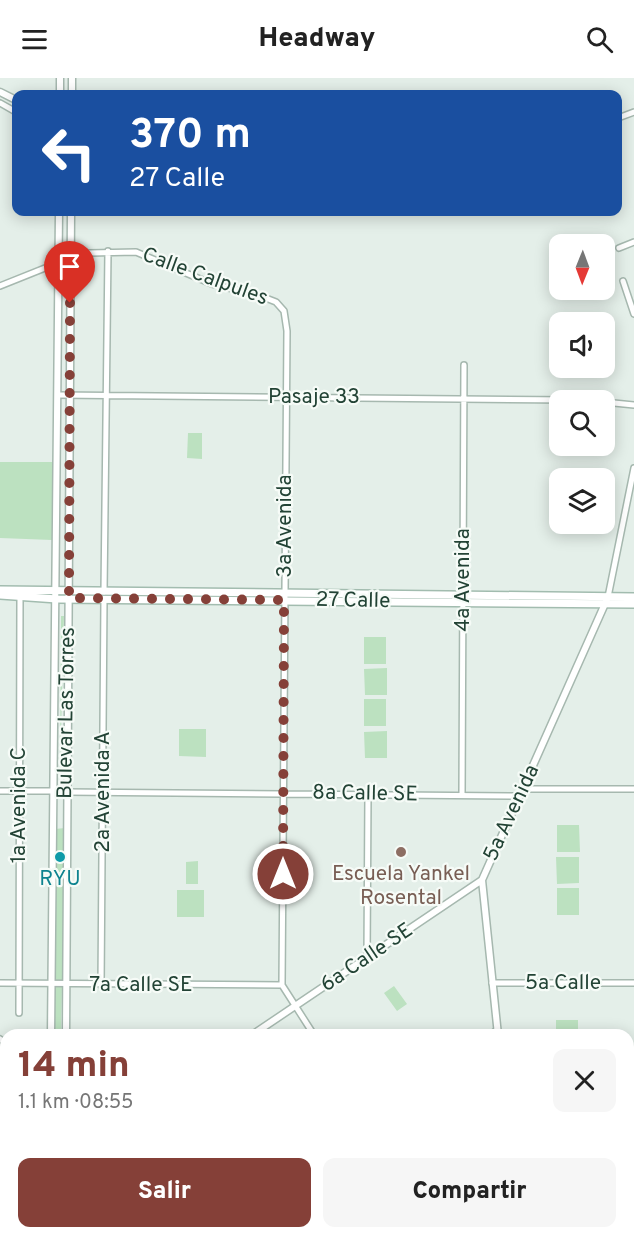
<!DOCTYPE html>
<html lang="es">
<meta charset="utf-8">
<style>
:root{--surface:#fff;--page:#f6f6f6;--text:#222;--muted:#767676;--accent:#854038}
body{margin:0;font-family:Overpass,sans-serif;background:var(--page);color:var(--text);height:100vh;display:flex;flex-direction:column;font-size:22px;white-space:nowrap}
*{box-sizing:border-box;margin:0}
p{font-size:20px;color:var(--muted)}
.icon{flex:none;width:33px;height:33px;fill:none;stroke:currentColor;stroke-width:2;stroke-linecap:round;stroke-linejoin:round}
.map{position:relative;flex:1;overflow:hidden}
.side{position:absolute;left:0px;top:951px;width:634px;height:210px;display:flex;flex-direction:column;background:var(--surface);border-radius:18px 18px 0 0;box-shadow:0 3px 15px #0003}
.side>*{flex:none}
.hud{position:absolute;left:12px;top:12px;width:610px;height:126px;border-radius:12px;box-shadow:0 3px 15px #0003;background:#1a4fa0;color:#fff;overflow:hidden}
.needle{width:39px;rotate:181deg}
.tools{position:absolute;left:549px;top:156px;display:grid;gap:12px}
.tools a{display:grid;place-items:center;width:66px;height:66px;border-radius:12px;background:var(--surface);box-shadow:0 3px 15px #0003;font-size:30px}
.pin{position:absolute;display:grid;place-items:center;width:51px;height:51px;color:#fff;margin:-62px -26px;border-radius:50% 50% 50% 0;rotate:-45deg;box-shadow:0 0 6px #0007}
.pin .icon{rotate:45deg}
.me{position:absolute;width:66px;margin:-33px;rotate:0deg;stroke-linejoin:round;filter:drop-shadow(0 0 4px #0008)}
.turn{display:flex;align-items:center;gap:21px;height:126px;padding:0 18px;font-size:27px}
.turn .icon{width:78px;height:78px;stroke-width:2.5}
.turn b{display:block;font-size:42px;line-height:51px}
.round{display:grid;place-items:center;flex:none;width:63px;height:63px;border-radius:12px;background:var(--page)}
.overview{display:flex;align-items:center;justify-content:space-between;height:102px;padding:0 18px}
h1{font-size:36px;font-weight:800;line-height:45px;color:var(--accent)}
.button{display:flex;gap:12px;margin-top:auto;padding:12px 18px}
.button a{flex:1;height:69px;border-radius:12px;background:var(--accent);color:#fff;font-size:24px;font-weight:800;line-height:69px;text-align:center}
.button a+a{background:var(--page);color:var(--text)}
header{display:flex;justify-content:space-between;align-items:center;height:78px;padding:0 18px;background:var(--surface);font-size:27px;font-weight:800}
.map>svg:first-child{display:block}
</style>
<header><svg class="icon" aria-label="menu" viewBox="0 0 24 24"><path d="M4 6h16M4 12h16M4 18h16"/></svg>Headway<svg class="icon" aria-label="search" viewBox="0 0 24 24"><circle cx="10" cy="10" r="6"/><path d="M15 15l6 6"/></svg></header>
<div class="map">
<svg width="634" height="1161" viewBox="0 0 634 1161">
<rect width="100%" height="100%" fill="#e4efe9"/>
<path fill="#bce1c0" d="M188,355H202V381L187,380Z
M0,384H53L52,462L0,460Z
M61,538H64L60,695Z
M364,559H386V586H364Z
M387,590V617H365L364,591Z
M364,621H386V648H364Z
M179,651H206V679L179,678Z
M387,653V680H365L364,654Z
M557,747H579L580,774H557Z
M65,750L61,957H55V751Z
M556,779H579V805L557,806Z
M198,783V806H186V784Z
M557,810H579V837H557Z
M177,812H204V839H177Z
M394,908L407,926L397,933L384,915Z
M556,942H578V957H556Z"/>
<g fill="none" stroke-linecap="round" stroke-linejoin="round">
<g stroke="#a6b8af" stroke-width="8">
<path id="minor" d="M0,25L16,34
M618,40L634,34
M619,170L634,164
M623,203L634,236
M0,208L65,182L90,175L136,174L212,206L258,217L276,224L284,233L287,253L282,907L314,957
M58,317L570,322
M604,324L634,327
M104,514L108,173
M608,519L634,390
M523,711H634
M0,713H52
M67,714L520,718
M462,717L464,287
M367,879L368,716
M0,905L282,907
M492,905H634
M101,907L104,521
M19,935L20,520
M490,957L497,952
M0,961L6,965
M628,1100H634
M304,1155L312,1161
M530,1161V1155"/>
</g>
<g stroke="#a6b8af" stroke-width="9">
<path id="tertiary" d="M0,14L16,22
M60,16V0
M72,16V0
M51,957L59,134
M66,957L71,134
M252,957L482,802
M498,957L482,802L608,519
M0,1126L6,1122
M119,1155L122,1161
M135,1155L137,1161
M422,1161L431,1155"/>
</g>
<g stroke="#a2bcaf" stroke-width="10">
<path id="secondary" d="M0,512L634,519
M0,517L57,521L634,526"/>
</g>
<use href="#minor" stroke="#fff" stroke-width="5"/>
<use href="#tertiary" stroke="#fff" stroke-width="6"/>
<use href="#secondary" stroke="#fff" stroke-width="7"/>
</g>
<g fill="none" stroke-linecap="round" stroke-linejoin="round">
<path stroke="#854038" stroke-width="10" stroke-dasharray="0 18" d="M70,225L69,520L284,522L283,796"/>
</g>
<circle fill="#8d6e63" stroke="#f6fbf7" stroke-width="2" cx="401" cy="774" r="6"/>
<circle fill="#0f9aa8" stroke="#f6fbf7" stroke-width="2" cx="60" cy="779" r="6"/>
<g text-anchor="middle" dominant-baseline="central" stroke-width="4.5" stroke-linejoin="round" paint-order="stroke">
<g font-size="21" fill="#224335" stroke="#f6fbf7">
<text transform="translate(205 199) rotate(20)">Calle Calpules</text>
<text x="314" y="319">Pasaje 33</text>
<text transform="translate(285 448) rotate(-90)">3a Avenida</text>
<text transform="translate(463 502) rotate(-90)">4a Avenida</text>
<text transform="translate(353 523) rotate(1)">27 Calle</text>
<text transform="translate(67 635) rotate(-89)">Bulevar Las Torres</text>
<text transform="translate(103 714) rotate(-90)">2a Avenida A</text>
<text transform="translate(365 716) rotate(1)">8a Calle SE</text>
<text transform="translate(19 727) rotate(-90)">1a Avenida C</text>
<text transform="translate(512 735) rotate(-65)">5a Avenida</text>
<text transform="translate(367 880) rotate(-34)">6a Calle SE</text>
<text x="563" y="905">5a Calle</text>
<text x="141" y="907">7a Calle SE</text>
</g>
<g font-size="21" fill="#785e54" stroke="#f6fbf7">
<text x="401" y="796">Escuela Yankel<tspan x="401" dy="24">Rosental</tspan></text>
</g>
<g font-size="21" fill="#0d838f" stroke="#f6fbf7">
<text x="60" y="801">RYU</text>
</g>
</g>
</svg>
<div class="tools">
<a><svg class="needle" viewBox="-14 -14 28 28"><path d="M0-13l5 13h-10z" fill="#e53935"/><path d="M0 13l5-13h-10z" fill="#767676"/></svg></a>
<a><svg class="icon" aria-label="sound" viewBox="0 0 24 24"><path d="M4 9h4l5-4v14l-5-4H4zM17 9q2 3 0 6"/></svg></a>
<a><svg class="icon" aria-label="search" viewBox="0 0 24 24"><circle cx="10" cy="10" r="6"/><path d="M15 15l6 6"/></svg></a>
<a><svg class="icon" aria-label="layers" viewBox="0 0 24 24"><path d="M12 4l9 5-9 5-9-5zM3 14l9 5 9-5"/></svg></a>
</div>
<div class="pin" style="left:70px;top:225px;background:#d93025"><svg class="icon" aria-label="arrive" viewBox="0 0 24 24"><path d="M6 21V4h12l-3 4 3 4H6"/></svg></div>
<svg class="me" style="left:283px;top:796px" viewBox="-20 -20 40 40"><circle r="17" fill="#854038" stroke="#fff" stroke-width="3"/><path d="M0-11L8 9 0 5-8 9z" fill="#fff"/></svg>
<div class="hud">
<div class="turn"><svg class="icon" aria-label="left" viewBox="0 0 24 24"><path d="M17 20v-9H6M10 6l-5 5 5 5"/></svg><div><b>370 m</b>27 Calle</div></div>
</div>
<section class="side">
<div class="overview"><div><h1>14 min</h1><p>1.1 km · 08:55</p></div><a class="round"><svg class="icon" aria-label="close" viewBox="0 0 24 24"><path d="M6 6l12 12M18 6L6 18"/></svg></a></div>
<div class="button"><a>Salir</a><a>Compartir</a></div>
</section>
</div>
